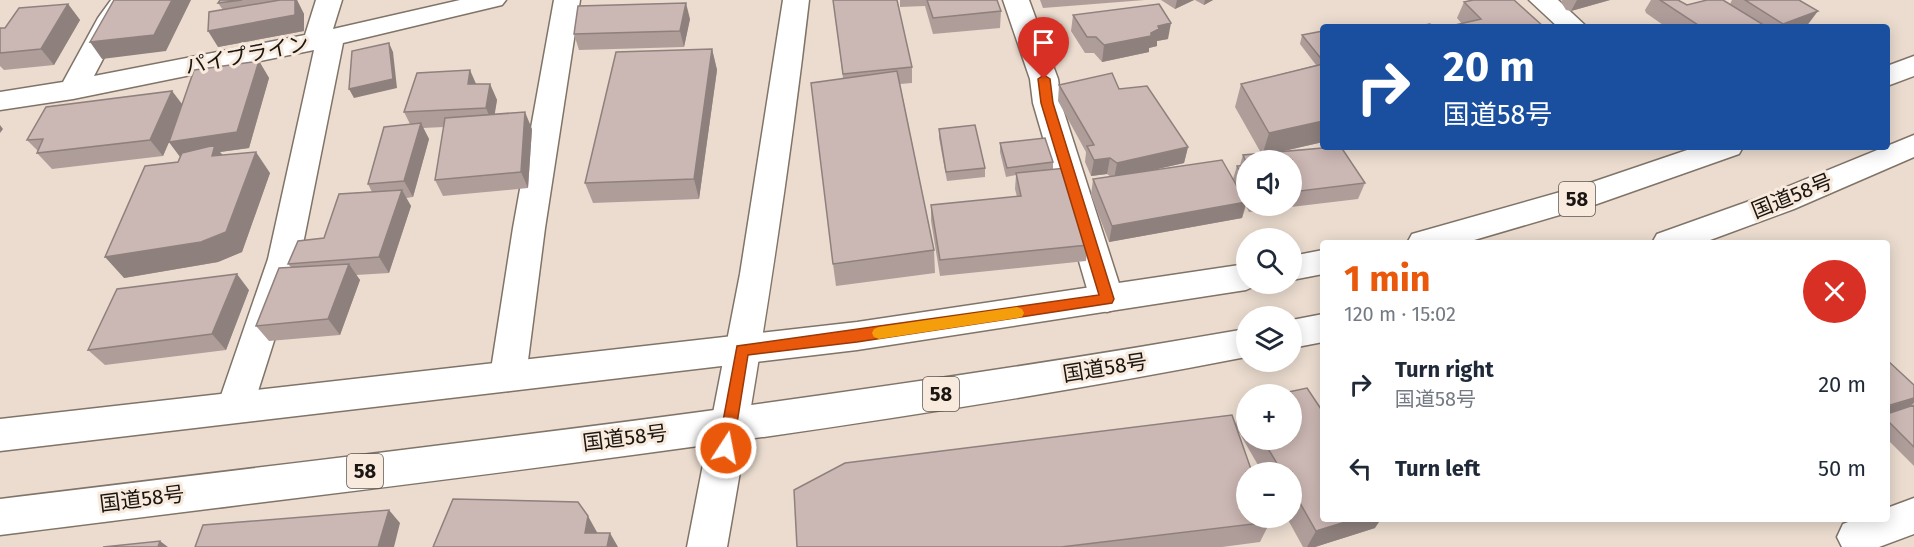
<!DOCTYPE html>
<meta charset="utf-8">
<style>
:root{--surface:#fff;--page:#f2f2f3;--text:#1f2937;--muted:#747a83;--accent:#ea580c}
body{margin:0;font-family:"Fira Sans","Noto Sans JP",sans-serif;background:var(--page);color:var(--text);height:100vh;display:flex;flex-direction:column;font-size:22px;white-space:nowrap}
*{box-sizing:border-box;margin:0}
p{font-size:20px;color:var(--muted)}
.icon{flex:none;width:33px;height:33px;fill:none;stroke:currentColor;stroke-width:2;stroke-linecap:round;stroke-linejoin:round}
.map{position:relative;flex:1;overflow:hidden}
.panel{position:absolute;left:1320px;top:240px;width:570px;height:282px;display:flex;flex-direction:column;background:var(--surface);border-radius:6px;box-shadow:0 3px 15px #0003}
.panel>*{flex:none}
.banner{position:absolute;left:1320px;top:24px;width:570px;height:126px;border-radius:6px;box-shadow:0 3px 15px #0003;background:#1a4fa0;color:#fff;overflow:hidden}
.fabs{position:absolute;left:1236px;top:150px;display:grid;gap:12px}
.fabs a{display:grid;place-items:center;width:66px;height:66px;border-radius:50%;background:var(--surface);box-shadow:0 3px 15px #0003;font-size:30px}
.pin{position:absolute;display:grid;place-items:center;width:51px;height:51px;color:#fff;margin:-62px -26px;border-radius:50% 50% 50% 0;rotate:-45deg;box-shadow:0 0 6px #0007}
.pin .icon{rotate:45deg}
.me{position:absolute;width:66px;margin:-33px;rotate:11deg;stroke-linejoin:round;filter:drop-shadow(0 0 4px #0008)}
.turn{display:flex;align-items:center;gap:21px;height:126px;padding:0 24px;font-size:27px}
.turn .icon{width:78px;height:78px;stroke-width:2.5}
.turn b{display:block;font-size:42px;line-height:51px}
.round{display:grid;place-items:center;flex:none;width:63px;height:63px;border-radius:32px;background:var(--page)}
.overview{display:flex;align-items:center;justify-content:space-between;height:102px;padding:0 24px}
h1{font-size:36px;font-weight:700;line-height:45px;color:var(--accent)}
ul{padding:0;list-style:none}
li{display:flex;align-items:center;gap:18px;height:84px;padding:0 24px}
li div{flex:1}
li b{display:block;font-size:22px}
li em{font-style:normal}
.map>svg:first-child{display:block}
</style>
<div class="map">
<svg width="1914" height="547" viewBox="0 0 1914 547">
<rect width="100%" height="100%" fill="#ebdccf"/>
<g fill="none" stroke-linecap="round" stroke-linejoin="round">
<g stroke="#807367" stroke-width="3">
<path id="minor" d="M111,0H137L124,19L94,76L305,35L316,0H342L333,29L460,0H506L502,5L343,43L300,259L253,407L248,418L235,422L222,418L217,407L268,259L314,50L73,99L0,110V92L63,82L98,18Z
M554,0H580L545,228L526,376L521,386L508,391L495,386L490,376L513,228Z
M783,0H809C788,183 759,365 727,547H687L740,274Z
M1003,0H1029L1058,79L1061,103L1124,299L1119,308L1107,312L1095,308L1090,299L1033,103L1030,79Z
M1529,0H1558L1587,27H1558Z
M1914,498V534L1879,547H1842L1837,537L1843,524L1856,519H1887V508Z"/>
</g>
<g stroke="#807367" stroke-width="3">
<path id="highway" d="M1914,56V76L1887,86V66Z
M1914,135V157L1794,209L1702,243H1652L1657,234L1772,193Z
M1696,147H1743L1739,154L1597,204L1464,243H1407L1412,234L1578,187Z
M1323,250V274L1292,280V256Z
M1246,264V284H1259L1246,290L857,350L0,451V419L857,322Z
M1323,314V342L1292,348V320Z
M1246,329V357C834,437 416,482 0,535V499C416,448 833,401 1246,329Z"/>
</g>
<use href="#minor" fill="#fff" fill-rule="evenodd"/>
<use href="#highway" fill="#fff" fill-rule="evenodd"/>
</g>
<path fill="#af9d9a" fill-rule="evenodd" d="M220,0H297L304,14V31L218,47L223,10L218,3Z
M833,0L912,67V83L900,84L934,250L935,273L836,286L833,264L843,78Z
M900,0H997L1001,11L1000,28L933,34L925,6L900,7Z
M1040,0H1145L1043,8Z
M1161,0H1194L1175,9Z
M1195,0H1213L1204,5Z
M1562,0H1610L1571,11L1566,10L1561,2Z
M1651,0H1678L1687,5L1730,4L1732,0H1799L1806,27H1666L1646,13L1645,10Z
M1464,2L1544,27H1454L1455,25L1462,24L1457,18Z
M68,4L80,20L54,65L4,70L0,66V28H5Z
M1073,15L1168,39L1157,41V46L1149,48V52L1102,62L1094,53H1085L1071,31Z
M690,19L684,47L579,50L574,34Z
M1323,31V142L1283,151L1365,183L1358,199L1249,212L1246,206L1242,218L1109,242L1091,195L1093,179L1111,177L1107,174L1091,176L1085,162L1086,152L1058,101L1059,85L1119,89L1188,147L1184,163L1152,170L1233,179L1237,166L1240,165L1243,155L1261,153L1235,107L1241,84L1316,65L1300,44L1302,35ZM1246,160H1292V206H1246Z
M712,49L717,70L699,199L593,203L585,183Z
M259,61L269,78L249,148L220,152L223,155L270,173L242,252L218,262L124,278L180,157L169,142L163,156L52,169L37,153L38,151L27,140L172,91L182,104Z
M476,84H490L497,100L494,115L532,129L528,188L443,196L435,180L444,127L423,128L429,139L413,197L406,198L411,206L389,273L356,275L360,280L340,335L269,341L256,326L291,267L288,264L324,238L372,192L368,184L410,124L404,112Z
M939,129L985,168V177L947,181L939,138Z
M1000,143L1053,162V169L1088,245L1086,261L940,276L931,221V205L1017,197L1015,189L1016,175L1006,177L1000,152Z
M249,290L226,350L105,365L88,350Z
M1887,360L1914,385V403L1910,406L1914,405V466L1887,439Z
M1246,403V440H1292L1375,528L1315,547H1303L1287,518H1292V472H1262L1236,427L1270,522L1260,542L1222,547H797L1235,424L1243,404Z"/>
<path fill="#8e807d" d="M172,0H191L166,51L102,59L90,42Z
M295,0H297L304,14V31L218,47L208,31Z
M1177,0H1194L1175,9Z
M1205,0H1213L1204,5Z
M1577,0H1610L1571,11Z
M686,3L690,19L684,47L680,31Z
M68,4L80,20L54,65L41,49Z
M1818,11L1806,27H1780L1783,24Z
M1171,23L1168,39L1157,41V46L1149,48V52L1102,62L1104,45L1151,33L1158,26Z
M389,43L393,52L397,88L354,98L349,89Z
M712,49L717,70L699,199L694,179Z
M259,61L269,78L249,148L220,152L230,166L181,158L169,142L163,156L150,140L172,91L184,107Z
M470,70L477,86L468,84Z
M490,84L497,100L493,125L486,108Z
M525,112L532,129L528,188L521,172Z
M1323,121V142L1262,156L1269,133Z
M421,123L429,139L413,197L404,181Z
M0,125L3,129L0,133Z
M1188,147L1184,163L1114,179L1117,163Z
M256,152L270,173L242,252L218,262L124,278L105,257Z
M1110,158L1107,174L1091,176L1094,160Z
M402,190L411,206L389,273L379,257Z
M1246,202L1242,218L1109,242L1112,226Z
M349,264L360,280L340,335L328,319Z
M237,274L249,290L226,350L212,334Z
M1914,398V403L1905,410L1887,416V407Z
M389,510L400,523L394,547H378Z
M588,516L598,534L585,533Z
M1355,519H1381L1375,528L1315,547H1307L1316,531Z
M610,533L618,547H607Z
M160,541L168,547H158Z"/>
<path fill="#cbb7b3" stroke="#8e807d" stroke-width="1.5" d="M114,0H172L154,35L90,42Z
M220,0H242L218,3Z
M280,0H295V15L208,31L209,12Z
M833,0H897L912,67L843,74Z
M927,0H997L1001,11L933,18Z
M1473,0H1514L1544,27H1456L1455,25L1481,19L1464,2Z
M1660,0H1678L1687,5L1707,0H1723L1767,27H1701Z
M1745,0H1799L1818,11L1783,24Z
M686,3L680,31L574,34L578,6Z
M68,4L41,49L0,53V28H5L19,8Z
M1159,4L1171,23L1158,26L1159,29L1151,33V36L1104,45L1096,37H1087L1073,15Z
M1430,24L1433,27H1414Z
M1323,31V61L1302,35Z
M389,43L393,79L349,89L352,51Z
M712,49L694,179L585,183L616,52Z
M259,61L237,132L169,142L194,70Z
M1323,64V121L1269,133L1241,84Z
M470,70L468,84H490L486,108L404,112L417,73Z
M897,71L934,250L833,264L811,83Z
M1112,73L1119,89L1147,86L1188,147L1117,163L1110,158L1094,160L1087,146L1094,145L1059,85Z
M172,91L150,140L37,153L43,139L27,140L46,107Z
M525,112L521,172L435,180L445,118Z
M421,123L404,181L368,184L384,127Z
M975,125L985,168L946,172L939,129Z
M1045,138L1053,162L1007,168L1000,143Z
M215,145L212,156L256,152L226,232L201,242L105,257L145,166L178,162L182,153Z
M1334,147H1341L1365,183L1292,192V160H1246V162L1243,155Z
M1222,160L1246,202L1112,226L1093,179Z
M1246,165V183L1237,166Z
M1066,168L1088,245L940,260L931,205L1021,196L1016,173Z
M402,190L379,257L288,264L298,241L324,238L339,194Z
M349,264L328,319L256,326L279,268Z
M237,274L212,334L88,350L117,289Z
M1887,360L1914,385V398L1887,406Z
M1307,388L1323,412V519H1355L1316,531L1292,489V472H1282L1263,440H1292V394H1279Z
M1246,403V410L1243,404Z
M1914,405V447L1887,420V414Z
M1232,415L1252,472H1246V518H1268L1270,522L1061,547H797L794,490L845,463Z
M453,499L578,502L588,516L585,533H610L607,547H433Z
M389,510L378,547H195L203,525Z
M160,541L158,547H103Z"/>
<path fill="#ea580c" stroke="#983908" stroke-width="1.5" d="M1044,75L1050,79L1053,103L1114,299L1112,303L857,342L748,355L733,448L731,453L726,455L720,453L718,448L737,346L1099,295L1041,103L1038,79Z"/>
<path fill="#f59e0b" d="M1017,307L1022,309L1024,313L1022,317L1017,318L879,339L874,337L872,333L874,329L879,327Z"/>
<g text-anchor="middle" dominant-baseline="central" stroke-width="6" stroke-linejoin="round" paint-order="stroke">
<g fill="#f8eadc" stroke="#5d564f" stroke-width="1.5">
<rect x="1559" y="182" width="36" height="34" rx="4.5"/>
<rect x="923" y="377" width="36" height="34" rx="4.5"/>
<rect x="347" y="454" width="36" height="34" rx="4.5"/>
</g>
<g font-size="20" font-weight="bold" fill="#1b1612">
<text x="1577" y="199">58</text>
<text x="941" y="394">58</text>
<text x="365" y="471">58</text>
</g>
<g font-size="21" fill="#1b1612" stroke="#f8eadc">
<text transform="translate(247 55) rotate(-11)">パイプライン</text>
<text transform="translate(1792 196) rotate(-22)">国道58号</text>
<text transform="translate(1105 368) rotate(-9)">国道58号</text>
<text transform="translate(625 438) rotate(-7)">国道58号</text>
<text transform="translate(142 499) rotate(-7)">国道58号</text>
</g>
</g>
</svg>
<div class="fabs">
<a><svg class="icon" aria-label="sound" viewBox="0 0 24 24"><path d="M4 9h4l5-4v14l-5-4H4zM17 9q2 3 0 6"/></svg></a>
<a><svg class="icon" aria-label="search" viewBox="0 0 24 24"><circle cx="10" cy="10" r="6"/><path d="M15 15l6 6"/></svg></a>
<a><svg class="icon" aria-label="layers" viewBox="0 0 24 24"><path d="M12 4l9 5-9 5-9-5zM3 14l9 5 9-5"/></svg></a>
<a>+</a>
<a>−</a>
</div>
<div class="pin" style="left:1044px;top:79px;background:#d93025"><svg class="icon" aria-label="arrive" viewBox="0 0 24 24"><path d="M6 21V4h12l-3 4 3 4H6"/></svg></div>
<svg class="me" style="left:726px;top:448px" viewBox="-20 -20 40 40"><circle r="17" fill="#ea580c" stroke="#fff" stroke-width="3"/><path d="M0-11L8 9 0 5-8 9z" fill="#fff"/></svg>
<div class="banner">
<div class="turn"><svg class="icon" aria-label="right" viewBox="0 0 24 24"><path d="M7 20v-9h11M14 6l5 5-5 5"/></svg><div><b>20 m</b>国道58号</div></div>
</div>
<section class="panel">
<div class="overview"><div><h1>1 min</h1><p>120 m · 15:02</p></div><a class="round" style="background:#d93025;color:#fff"><svg class="icon" aria-label="close" viewBox="0 0 24 24"><path d="M6 6l12 12M18 6L6 18"/></svg></a></div>
<ul>
<li><svg class="icon" aria-label="right" viewBox="0 0 24 24"><path d="M7 20v-9h11M14 6l5 5-5 5"/></svg><div><b>Turn right</b><p>国道58号</p></div><em>20 m</em></li>
<li><svg class="icon" aria-label="left" viewBox="0 0 24 24"><path d="M17 20v-9H6M10 6l-5 5 5 5"/></svg><div><b>Turn left</b></div><em>50 m</em></li>
</ul>
</section>
</div>
